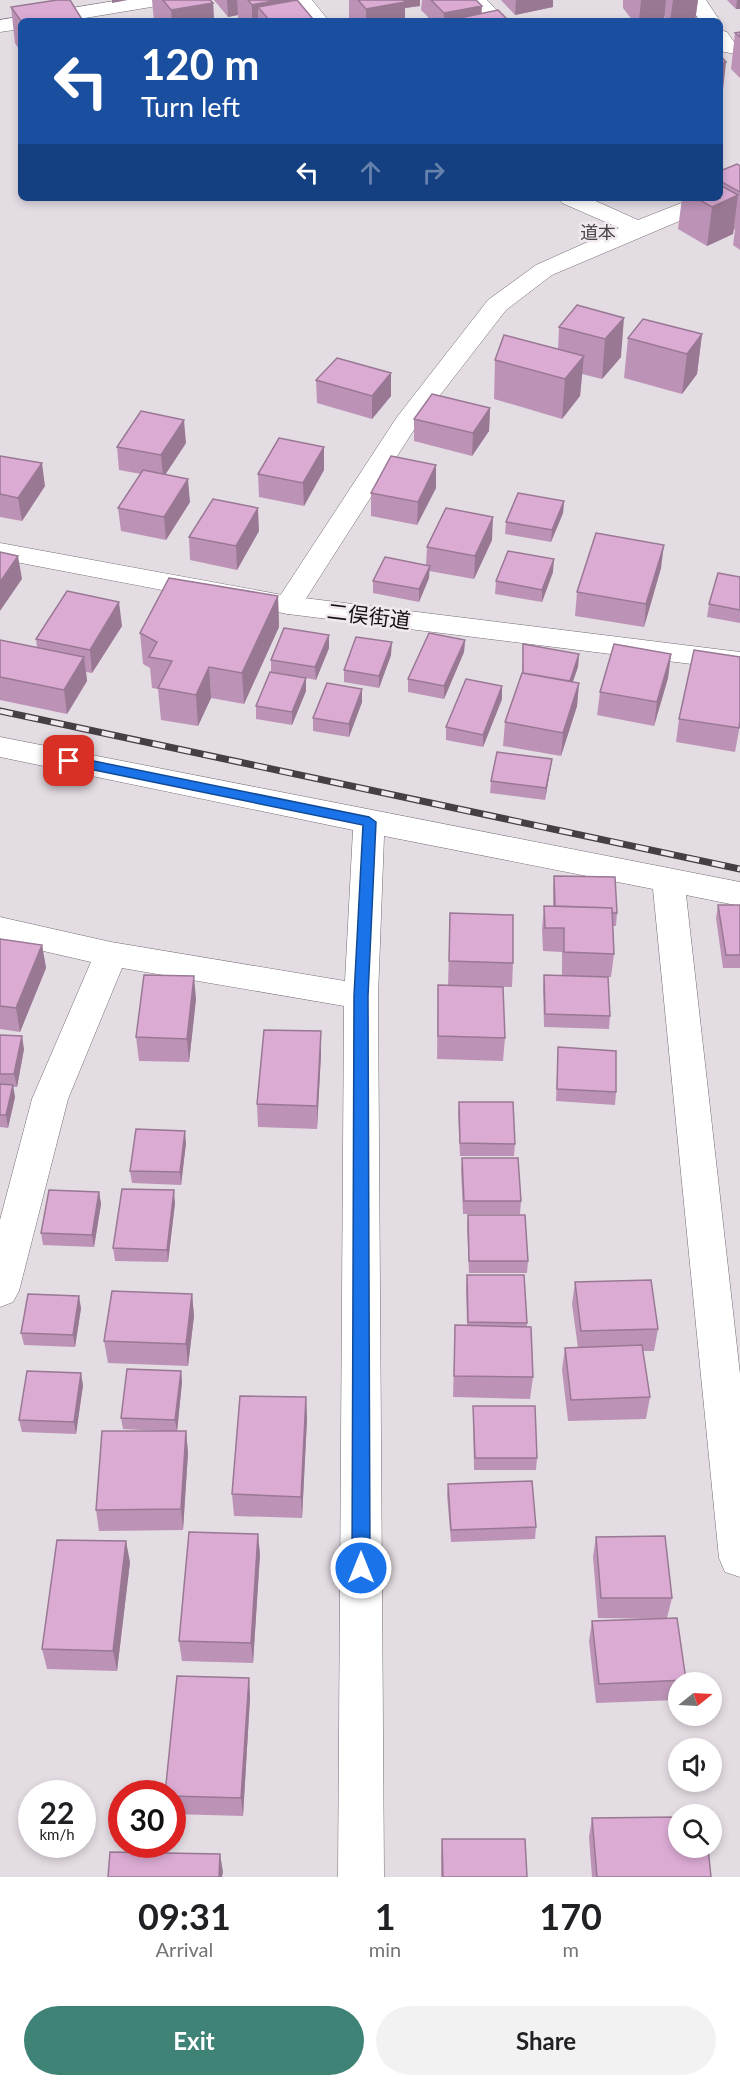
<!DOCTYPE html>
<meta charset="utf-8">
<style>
:root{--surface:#fff;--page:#f2f2f2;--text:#202124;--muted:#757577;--accent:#3f8377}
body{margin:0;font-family:Lato,"Noto Sans JP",sans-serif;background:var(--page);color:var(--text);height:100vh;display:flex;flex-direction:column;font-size:22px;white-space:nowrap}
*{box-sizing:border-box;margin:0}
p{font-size:20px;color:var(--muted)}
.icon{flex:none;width:33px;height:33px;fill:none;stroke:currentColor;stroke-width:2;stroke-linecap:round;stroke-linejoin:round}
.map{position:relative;height:1877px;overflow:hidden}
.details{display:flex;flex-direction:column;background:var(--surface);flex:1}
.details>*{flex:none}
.banner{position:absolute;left:18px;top:18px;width:705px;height:183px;border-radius:9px;box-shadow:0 3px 9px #0003;background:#1a4fa0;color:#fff;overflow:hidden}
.needle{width:39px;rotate:72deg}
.buttons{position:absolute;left:668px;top:1672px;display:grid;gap:12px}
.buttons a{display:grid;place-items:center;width:54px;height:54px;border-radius:50%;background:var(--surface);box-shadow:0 3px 9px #0003;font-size:30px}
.speed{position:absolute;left:18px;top:1780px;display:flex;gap:12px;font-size:30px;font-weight:700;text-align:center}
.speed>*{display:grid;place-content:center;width:78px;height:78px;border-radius:50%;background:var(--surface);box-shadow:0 3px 9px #0003;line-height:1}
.speed small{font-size:15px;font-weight:400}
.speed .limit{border:9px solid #d22;background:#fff;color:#111}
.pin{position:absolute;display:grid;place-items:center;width:51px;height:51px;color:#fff;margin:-26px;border-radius:12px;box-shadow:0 3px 9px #0006}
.me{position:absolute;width:66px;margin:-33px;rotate:0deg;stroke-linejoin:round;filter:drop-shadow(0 0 4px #0008)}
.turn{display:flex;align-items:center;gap:21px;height:126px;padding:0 24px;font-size:27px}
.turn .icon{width:78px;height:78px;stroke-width:2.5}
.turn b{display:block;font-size:42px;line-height:51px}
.lanes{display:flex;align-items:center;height:57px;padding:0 24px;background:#0003;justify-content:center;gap:30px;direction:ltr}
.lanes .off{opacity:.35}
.eta{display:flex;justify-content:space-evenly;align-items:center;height:102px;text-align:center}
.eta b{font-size:36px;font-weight:700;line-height:42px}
.cta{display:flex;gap:12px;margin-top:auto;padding:12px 24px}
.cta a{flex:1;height:69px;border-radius:36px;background:var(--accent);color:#fff;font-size:24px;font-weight:700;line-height:69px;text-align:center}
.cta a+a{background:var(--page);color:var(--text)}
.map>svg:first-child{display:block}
</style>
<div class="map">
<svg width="740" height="1877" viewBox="0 0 740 1877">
<rect width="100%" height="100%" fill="#e4dce3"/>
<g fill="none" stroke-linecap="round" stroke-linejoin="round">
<g stroke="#736c72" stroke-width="1">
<path id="street" d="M120,0H167L164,4L157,6L67,21H21V29L0,32V20Z
M291,0H312L329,21H308Z
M686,0H706L720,21H700Z
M720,30L727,32L734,42L740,43V55L720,51Z
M720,193L725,198L722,203L552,275L506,310L417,425L298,611L288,614L278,611L274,605L397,417L488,300L536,265L619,228L562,203L559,198H589L638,220L694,198H720Z
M0,737L740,882V906L686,895L740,1374V1577L725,1572L719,1558L653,889L384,836L378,996L384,1877H338L344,1006L122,968L68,1099L19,1291L13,1302L0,1307V1220L32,1099L91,962L0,941V917L111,942L345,981L353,830L0,757Z"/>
</g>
<g stroke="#736c72" stroke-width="1">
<path id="secondary" d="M465,0H487L507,21H485Z
M0,543L288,596L740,652V670L288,614L0,559Z"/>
</g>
<use href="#street" fill="#fff" fill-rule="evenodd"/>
<use href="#secondary" fill="#fff" fill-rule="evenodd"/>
<g stroke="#433f43" stroke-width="7">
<path id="rail" d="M0,711L740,869"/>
</g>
<use href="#rail" stroke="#f1e9f0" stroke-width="4.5" stroke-dasharray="13" stroke-linecap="butt"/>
</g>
<path fill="#bc93b6" d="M152,0H210L213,3L214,21H154Z
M214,0H291V1L313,19V21H238V15L228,17Z
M349,0H420V6L405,8V21H349Z
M422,0H476L482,14L509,21H428V17L421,10Z
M501,0H553V7L515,15Z
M623,0H698L695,21H668L664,16V21H633L623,8Z
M727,0H740V9H736Z
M11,7L21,21V52L15,43Z
M740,32V78L731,69L735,33Z
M740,166V250L733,245L735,230L734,229L733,234L707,246L678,229L682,198H720V171Z
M577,305L621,357L602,379L582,374L580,396L562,419L494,399L495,360L558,349L559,327Z
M702,334L697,374L682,394L624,378L628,338Z
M391,373V396L372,419L317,403L316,380Z
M490,408L489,431L472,456L414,441V419Z
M186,443L165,475L190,502L166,540L121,531L118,508L141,474L119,470L117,447Z
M324,447V470L304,506L259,497L258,474Z
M0,456L45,486L22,521L0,517Z
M436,488L417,525L371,516V493Z
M564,501L563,513L551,542L505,534L506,522Z
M259,531L237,570L190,560L189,537Z
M492,540L474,579L429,571V578L419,602L373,593V581L426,565L427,547Z
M661,568L644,627L575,616L577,592Z
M553,572L542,602L495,594L496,581Z
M740,577V623L707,617L709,604Z
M278,596L279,627L244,704L211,698L198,726L161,720L158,689L152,688L150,668L143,664L140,633Z
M122,626L92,673L86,672L87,681L67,714L0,700V640L37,648L36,639Z
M465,640L464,652L444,699L408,692V679Z
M523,644L579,654L578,667L573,682L579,683L577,706L561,756L503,746L505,722L522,673Z
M329,648L316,680L306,678V691L292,725L256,719V706L271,672V660Z
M671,654L668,678L654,726L597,715L600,692Z
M391,655L379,688L344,682V670Z
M362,689V702L349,737L313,731V718Z
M502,699L483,747L446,740V727Z
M679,719L740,725L735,752L676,742Z
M552,759L550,771L545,800L490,793L491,781Z
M554,876L617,913L616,926H613L614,954L611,977L562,976V952L543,951L542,929L544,906H553V888Z
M718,905H740V968H723L716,918Z
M450,913L513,963L512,987L448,985Z
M0,939L42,945L46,968L20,1032L0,1029Z
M544,975L610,1016L609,1029L544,1027L543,988Z
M438,985L505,1038L503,1061L437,1059Z
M196,999L189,1062L139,1061L136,1037Z
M0,1035L24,1049L17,1087H13L15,1097L8,1128L0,1127Z
M558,1047L616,1092L615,1105L556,1101Z
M321,1054L317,1129L258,1127L257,1104Z
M459,1102L515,1144L514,1156H460L458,1114Z
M186,1143L181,1185L132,1183L130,1171Z
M462,1158L521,1201L520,1214H463L461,1170Z
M99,1192L101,1204L94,1247L43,1245L41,1233Z
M175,1203L168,1262L115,1261L113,1248Z
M468,1215L528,1261L527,1273H469L467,1227Z
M467,1275L527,1323V1327L533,1377L530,1399L453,1397L455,1325L467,1326L466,1287Z
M575,1282L658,1329L654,1351H643L650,1397L646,1419L568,1421L562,1370L565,1348H578L572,1304Z
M192,1294L194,1316L188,1366L108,1363L104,1341Z
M81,1308L75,1347L24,1345L21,1333Z
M181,1371L182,1382L177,1431H186L188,1453L183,1530L99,1531L96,1510L161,1431L123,1429L121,1418Z
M83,1385L76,1434L22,1432L19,1420Z
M306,1397L307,1419L302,1518L234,1516L232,1494Z
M473,1406L537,1458L536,1470H474L473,1418Z
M448,1484L536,1527L535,1539L451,1542L447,1495Z
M596,1537L672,1598L667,1618L686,1680L685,1683H678V1700L596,1703L589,1641L592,1621L666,1619L598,1618L593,1557Z
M260,1554L253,1663L182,1661L179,1641Z
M130,1562L117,1671L47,1669L42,1649Z
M249,1678L250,1698L243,1816L172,1814V1794Z
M592,1818L711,1877H592L589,1837Z
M442,1839L527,1877H441V1857Z"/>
<path fill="#997894" d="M112,0H128L112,3Z
M227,0H237L238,15L228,17Z
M278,0H291V21L258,7V21H252V5Z
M383,0H420V6L405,8V21H366V9Z
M516,0H553V7L515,15Z
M641,0H666L664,21H639Z
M673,0H698L695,21H670Z
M737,0H740V9H736Z
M213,3L214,21H172L171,10Z
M482,6L481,21L460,18V21H444V13Z
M726,62L722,99H720V63Z
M738,195L733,234L707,246L712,207Z
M624,318L621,357L602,379L605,339Z
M702,334L697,374L682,394L687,354Z
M584,356L580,396L562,419L565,379Z
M391,373V396L372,419V396Z
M490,408L489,431L472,456L473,433Z
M184,420L186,443L163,478L161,455Z
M324,447V470L304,506L303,483Z
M42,463L45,486L22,521L18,498Z
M436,465V488L417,525L418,502Z
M188,479L190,502L166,540L164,517Z
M564,501L563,513L551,542L552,530Z
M258,508L259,531L237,570L236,546Z
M493,517L492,540L474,579L475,556Z
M664,545L661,568L644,627L646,604Z
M18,556L22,579L0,611V582Z
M554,559L553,572L542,602V590Z
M430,566L429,578L419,602V589Z
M278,596L279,627L244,704L242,673Z
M119,602L122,626L92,673L90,650Z
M329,635V648L316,680L315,667Z
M465,640L464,652L444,699V686Z
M392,642L391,655L379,688V676Z
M579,654L578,667L568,694L569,682Z
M671,654L668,678L654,726L657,702Z
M84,657L87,681L67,714L64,690Z
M209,667L211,698L198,726L196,695Z
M306,678V691L292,725V712Z
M579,683L577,706L561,756L563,733Z
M502,686V699L483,747V735Z
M362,689V702L349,737V724Z
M552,759L550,771L545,800L546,788Z
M42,945L46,968L20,1032L16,1008Z
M194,976L196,999L189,1062L187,1039Z
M321,1031V1054L317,1129V1106Z
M22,1036L24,1049L17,1087L14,1074Z
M13,1085L15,1097L8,1128L6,1115Z
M185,1131L186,1143L181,1185L180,1172Z
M174,1190L175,1203L168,1262L167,1250Z
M99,1192L101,1204L94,1247L92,1235Z
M192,1294L194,1316L188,1366L186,1344Z
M79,1296L81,1308L75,1347L73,1335Z
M181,1371L182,1382L177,1432L175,1420Z
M81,1373L83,1385L76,1434L74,1422Z
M306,1397L307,1419L302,1518L301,1497Z
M186,1431L188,1453L183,1530L181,1509Z
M258,1534L260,1554L253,1663L251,1643Z
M126,1541L130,1562L117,1671L113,1651Z
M249,1678L250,1698L243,1816L241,1798Z
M220,1854L223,1872L222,1877H219Z"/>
<path fill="#dbabd4" stroke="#997894" stroke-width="1.5" d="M57,0H70L83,21H21L11,7Z
M163,0H210L213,3L171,10Z
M248,0H278L252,5Z
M297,0L313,19L301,21H270L258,7Z
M358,0H403L405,2L366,9Z
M431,0H476L482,6L444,13Z
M498,10L509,21H463L460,18Z
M740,32V37L735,33Z
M720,55L726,62L720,63Z
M737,164L740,166V192L720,181V171Z
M720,185L738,195L712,207L696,198H720Z
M577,305L624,318L605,339L559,327Z
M643,319L702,334L687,354L628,338Z
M504,335L584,356L565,379L495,360Z
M337,358L391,373L372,396L316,380Z
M432,394L490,408L473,433L414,419Z
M141,411L184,420L161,455L117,447Z
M279,438L324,447L303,483L258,474Z
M0,456L42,463L18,498L0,494Z
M391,456L436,465L418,502L371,493Z
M143,470L188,479L164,517L118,508Z
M518,493L564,501L552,530L506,522Z
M213,499L258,508L236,546L189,537Z
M446,508L493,517L475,556L427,547Z
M596,533L664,545L646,604L577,592Z
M508,551L554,559L542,590L496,581Z
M0,552L18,556L0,582Z
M385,557L430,566L419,589L373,581Z
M718,573L740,577V610L709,604Z
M169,578L278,596L242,673L209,667L196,695L158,688L172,661L149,657L157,642L140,633Z
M67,591L119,602L90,650L36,639Z
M284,628L329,635L315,667L271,660Z
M429,633L465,640L444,686L408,679Z
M356,637L392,642L379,676L344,670Z
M0,640L84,657L64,690L0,677Z
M523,644L579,654L570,681L523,673Z
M614,644L671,654L657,702L600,692Z
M694,650L740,657V721L739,728L679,719Z
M270,672L306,678L292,712L256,706Z
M522,673L579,683L563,733L505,722Z
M466,679L502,686L483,735L446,727Z
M327,683L362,689L349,724L313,718Z
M497,752L552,759L546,788L491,781Z
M554,876L615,877L617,913H612V908L555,906Z
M718,905H740V955H726Z
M544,906L612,908L614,954L564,952V928H545Z
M450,913L513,915V963L449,961Z
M0,939L42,945L16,1008L0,1006Z
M144,975L194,976L187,1039L136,1037Z
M544,975L608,977L610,1016L545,1014Z
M438,985L503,987L505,1038L438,1036Z
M264,1030L321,1031L317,1106L257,1104Z
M0,1035L22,1036L14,1074H0Z
M558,1047L616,1051V1092L557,1089Z
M0,1084L13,1085L6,1115H0Z
M459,1102H513L515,1144L460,1143Z
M136,1129L185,1131L180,1172L130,1171Z
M462,1158H518L521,1201H464Z
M122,1189L174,1190L167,1250L113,1248Z
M49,1190L99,1192L92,1235L41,1233Z
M468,1215H525L528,1261H469Z
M467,1275H524L527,1323L468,1322Z
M651,1280L658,1329L581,1331L575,1282Z
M112,1291L192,1294L186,1344L104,1341Z
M28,1294L79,1296L73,1335L21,1333Z
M455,1325L531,1327L533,1377L454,1376Z
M642,1345L650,1397L571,1400L565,1348Z
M127,1369L181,1371L175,1420L121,1418Z
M27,1371L81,1373L74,1422L19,1420Z
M240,1396L306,1397L301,1497L232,1494Z
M473,1406H535L537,1458H475Z
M102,1431H186L181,1509L96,1510Z
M532,1481L536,1527L451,1530L448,1484Z
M189,1532L258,1534L251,1643L179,1641Z
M665,1536L672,1598H601L596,1537Z
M57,1540L126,1541L113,1651L42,1649Z
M677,1618L686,1680L599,1684L592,1621Z
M177,1676L249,1678L241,1798L172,1796V1794H165Z
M678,1817V1848H708L711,1877H597L592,1818Z
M442,1839H525L527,1877H443Z
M110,1852L220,1854L219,1877H108Z"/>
<path fill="#1a73e8" stroke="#114b97" stroke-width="1.5" d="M69,756L369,817L376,822L368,996L370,1568L367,1573L361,1576L355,1573L352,1568L354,996L363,825L65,764L63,761Z"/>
<g text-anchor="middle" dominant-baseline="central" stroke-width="5" stroke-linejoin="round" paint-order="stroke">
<g font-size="18" fill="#4b444a" stroke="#f1e9f0">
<text x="598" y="232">道本</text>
</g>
<g font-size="21" fill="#151215" stroke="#f1e9f0">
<text transform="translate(369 615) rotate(7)">二俣街道</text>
</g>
</g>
</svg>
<div class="buttons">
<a><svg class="needle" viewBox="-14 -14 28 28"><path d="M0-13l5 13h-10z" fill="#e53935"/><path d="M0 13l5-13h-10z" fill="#757577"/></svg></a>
<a><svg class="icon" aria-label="sound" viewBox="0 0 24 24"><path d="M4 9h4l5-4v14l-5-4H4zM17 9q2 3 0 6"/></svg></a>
<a><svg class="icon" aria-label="search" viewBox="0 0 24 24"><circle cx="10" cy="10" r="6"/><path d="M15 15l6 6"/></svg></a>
</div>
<div class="speed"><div>22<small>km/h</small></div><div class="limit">30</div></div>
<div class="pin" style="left:69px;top:761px;background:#d93025"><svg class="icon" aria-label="arrive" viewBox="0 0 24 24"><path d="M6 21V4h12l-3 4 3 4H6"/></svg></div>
<svg class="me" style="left:361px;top:1568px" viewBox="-20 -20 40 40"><circle r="17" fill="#1a73e8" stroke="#fff" stroke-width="3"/><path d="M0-11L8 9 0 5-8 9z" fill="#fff"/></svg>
<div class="banner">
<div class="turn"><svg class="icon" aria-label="left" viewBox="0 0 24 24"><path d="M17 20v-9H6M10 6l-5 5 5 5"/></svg><div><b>120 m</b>Turn left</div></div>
<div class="lanes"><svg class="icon" aria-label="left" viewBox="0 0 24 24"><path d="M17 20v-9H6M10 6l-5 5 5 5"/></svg><svg class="icon off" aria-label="ahead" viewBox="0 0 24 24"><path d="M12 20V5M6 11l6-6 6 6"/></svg><svg class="icon off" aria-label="right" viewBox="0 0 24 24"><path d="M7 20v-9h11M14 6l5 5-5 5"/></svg></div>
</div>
</div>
<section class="details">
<div class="eta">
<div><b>09:31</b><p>Arrival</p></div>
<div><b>1</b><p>min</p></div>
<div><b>170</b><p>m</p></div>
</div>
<div class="cta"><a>Exit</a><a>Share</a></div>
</section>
